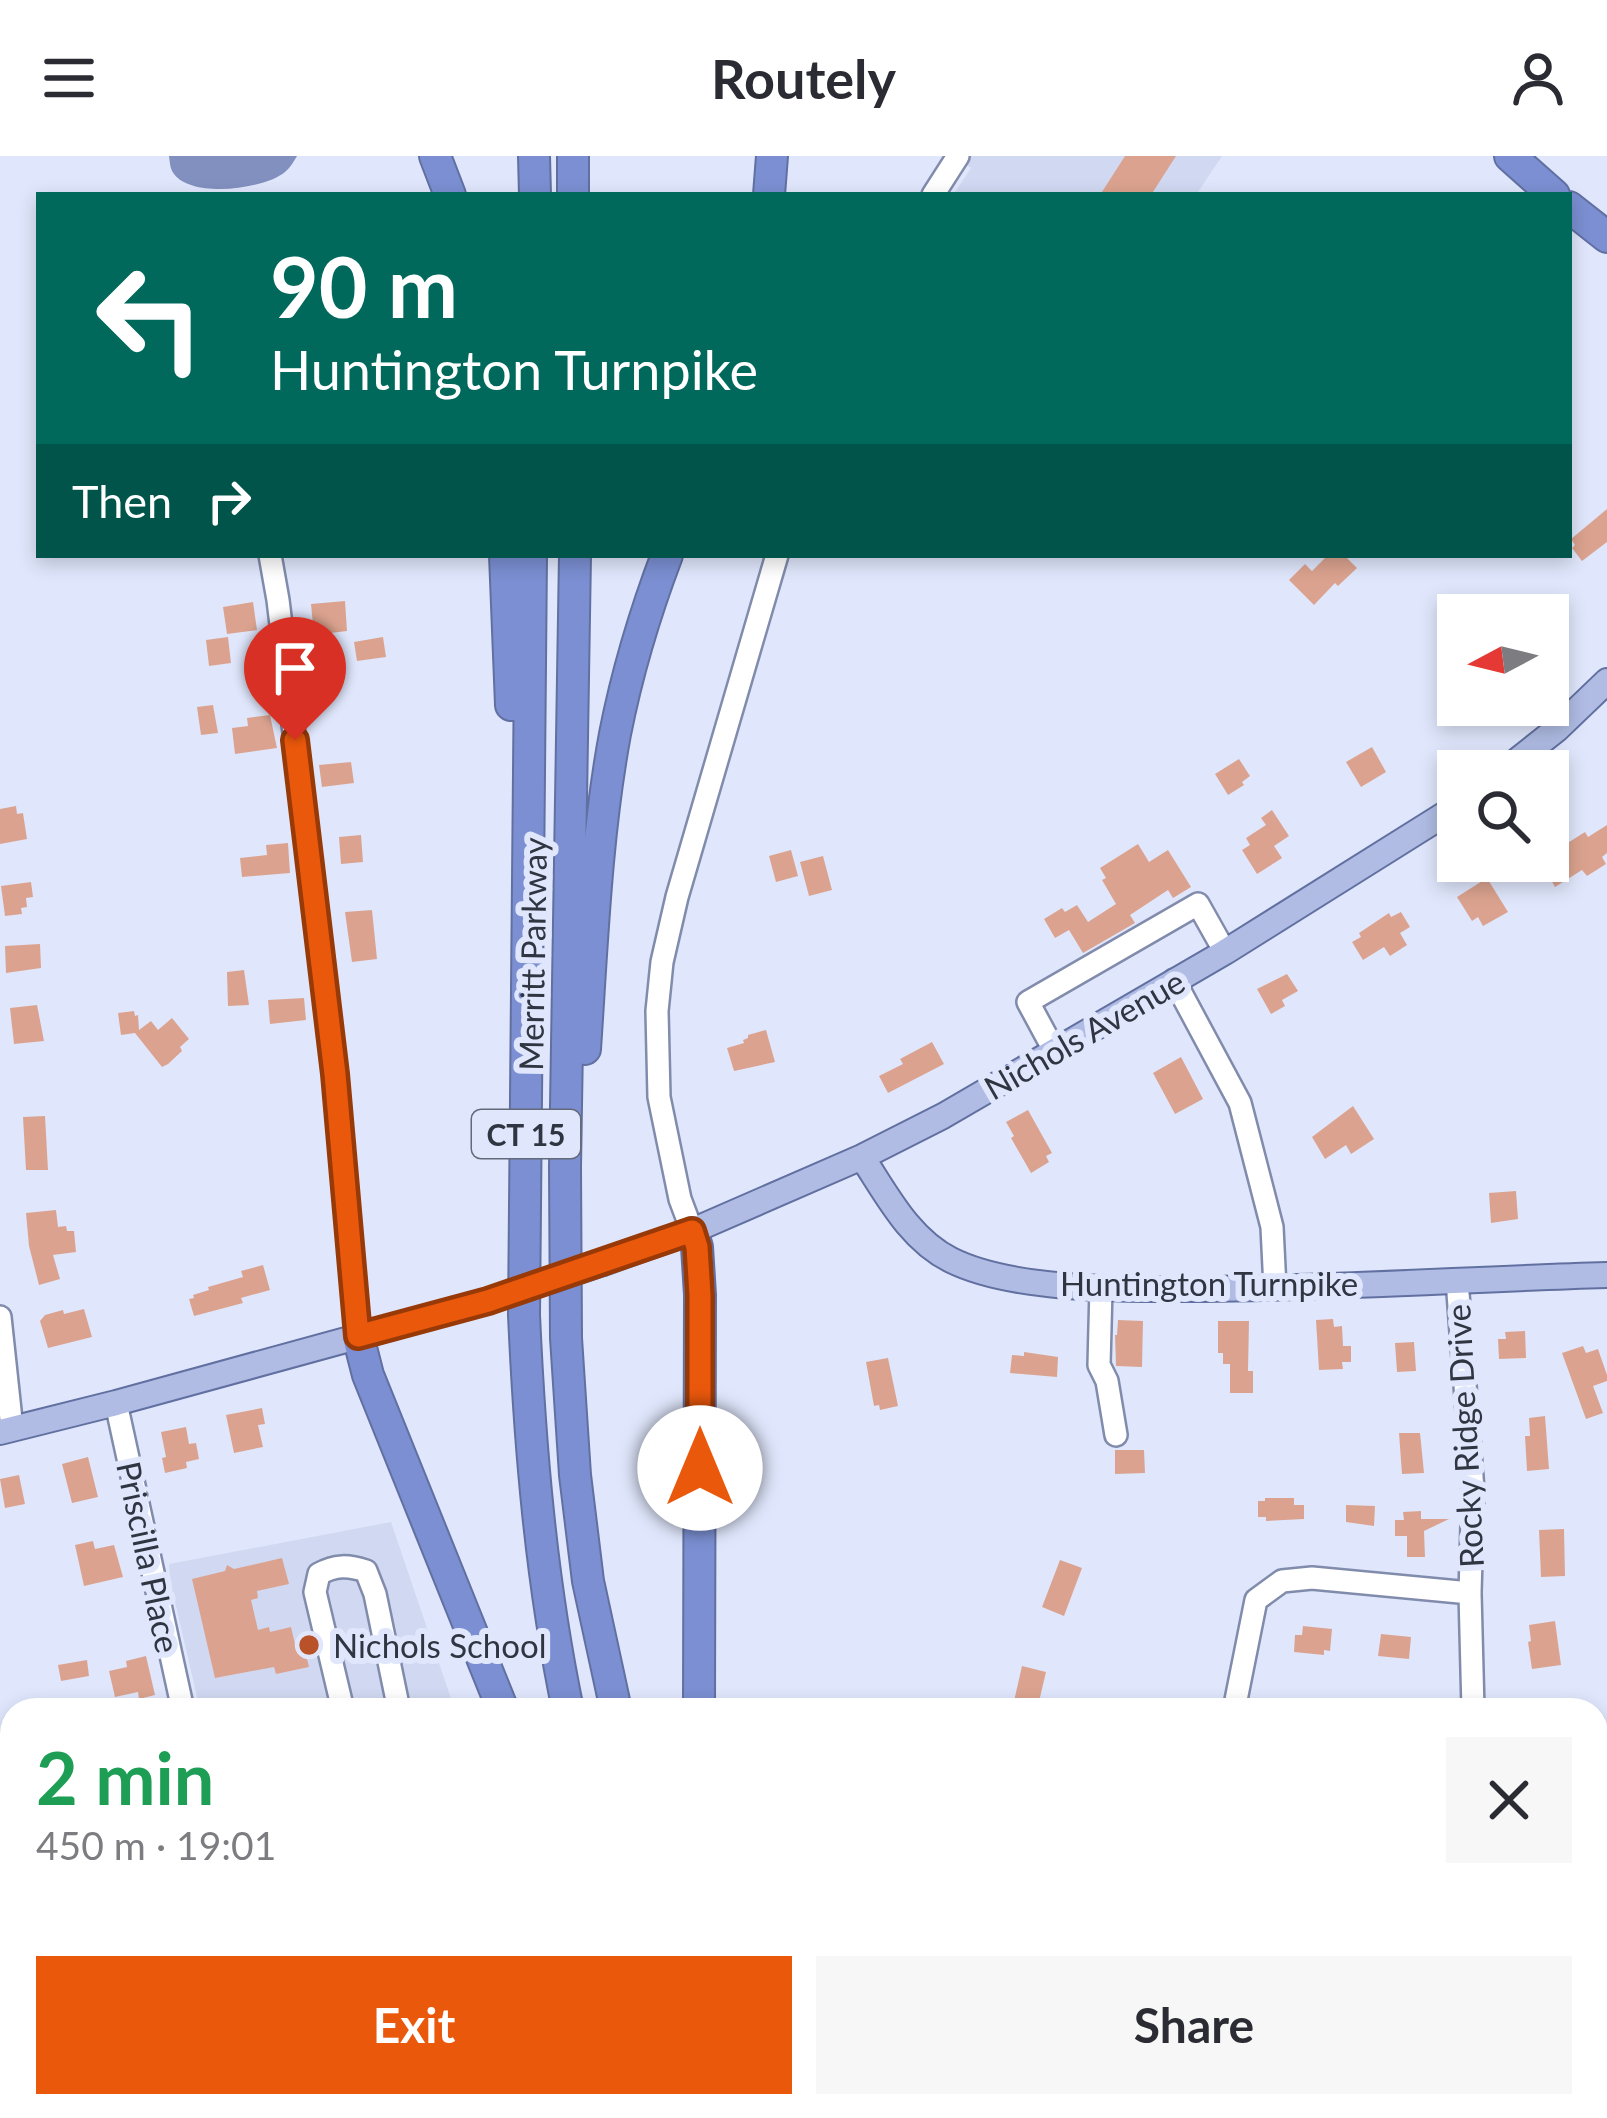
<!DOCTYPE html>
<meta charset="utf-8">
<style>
:root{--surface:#fff;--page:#f7f7f7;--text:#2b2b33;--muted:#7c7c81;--accent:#ea580c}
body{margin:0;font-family:Lato,sans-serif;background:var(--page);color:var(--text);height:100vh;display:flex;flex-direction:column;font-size:45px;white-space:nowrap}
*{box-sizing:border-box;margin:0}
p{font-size:39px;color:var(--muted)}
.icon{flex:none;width:66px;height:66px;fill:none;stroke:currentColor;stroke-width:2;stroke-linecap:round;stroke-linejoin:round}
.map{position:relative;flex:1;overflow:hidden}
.drawer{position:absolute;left:0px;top:1542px;width:1608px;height:420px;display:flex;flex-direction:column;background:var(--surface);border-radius:36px 36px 0 0;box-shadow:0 6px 18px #0003}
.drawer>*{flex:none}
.banner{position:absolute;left:36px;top:36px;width:1536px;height:366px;border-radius:0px;box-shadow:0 6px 18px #0003;background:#00695c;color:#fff;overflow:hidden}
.needle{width:78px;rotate:263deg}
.buttons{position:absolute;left:1437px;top:438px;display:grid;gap:24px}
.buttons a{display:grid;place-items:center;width:132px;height:132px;border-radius:0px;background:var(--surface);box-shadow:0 6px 18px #0003;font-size:60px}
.pin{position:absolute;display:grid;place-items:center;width:102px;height:102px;color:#fff;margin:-123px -51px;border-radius:50% 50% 50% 0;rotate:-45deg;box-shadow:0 0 12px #0007}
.pin .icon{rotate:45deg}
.me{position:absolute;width:132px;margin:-66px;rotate:0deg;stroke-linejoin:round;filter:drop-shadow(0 0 9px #0008)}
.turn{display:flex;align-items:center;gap:42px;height:252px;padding:0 36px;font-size:54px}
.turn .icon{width:156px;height:156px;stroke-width:2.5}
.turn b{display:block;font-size:84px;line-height:102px}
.then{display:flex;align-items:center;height:114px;padding:0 36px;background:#0003;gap:24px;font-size:45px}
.round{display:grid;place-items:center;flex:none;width:126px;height:126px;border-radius:0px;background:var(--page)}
.head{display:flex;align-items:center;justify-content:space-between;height:204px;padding:0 36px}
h1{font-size:72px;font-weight:700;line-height:90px;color:#1e9e55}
.action{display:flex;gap:24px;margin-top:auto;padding:24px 36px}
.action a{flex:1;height:138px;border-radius:0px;background:var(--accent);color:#fff;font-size:48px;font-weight:700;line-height:138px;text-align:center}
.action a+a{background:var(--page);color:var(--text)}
header{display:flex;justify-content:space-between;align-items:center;height:156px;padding:0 36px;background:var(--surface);font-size:54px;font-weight:700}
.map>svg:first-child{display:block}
</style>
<header><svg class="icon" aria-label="menu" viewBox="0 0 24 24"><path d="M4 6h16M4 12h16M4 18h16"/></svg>Routely<svg class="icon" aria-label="person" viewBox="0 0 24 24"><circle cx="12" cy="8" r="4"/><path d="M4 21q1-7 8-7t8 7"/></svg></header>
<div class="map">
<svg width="1607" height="1962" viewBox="0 0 1607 1962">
<rect width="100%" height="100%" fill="#e0e7fc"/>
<path fill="#d1d9f2" d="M954,0H1222L1196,39H953L971,12Z
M391,1366L455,1554H200L170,1424L169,1408Z"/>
<path fill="#8190bf" d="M169,0H297C294,5 290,12 285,16C265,33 193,43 174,18C170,13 170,7 169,0Z"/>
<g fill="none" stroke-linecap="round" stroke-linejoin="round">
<path stroke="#8190bf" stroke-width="6" d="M0,1869L12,1873
M859,1950L864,1962"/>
</g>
<path fill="#dba38f" d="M1125,0H1176L1151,39H1100Z
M1607,353V386L1582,405L1572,392L1575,389L1571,383Z
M1328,399H1344L1357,412L1338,430L1335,427L1314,449L1289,424L1305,408L1312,415Z
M345,445L347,475L314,479L311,448Z
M253,446L257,474L227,478L223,451Z
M228,481L231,507L209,510L206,484Z
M383,481L386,501L357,505L354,486Z
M213,549L218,577L201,579L197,551Z
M270,559L277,592L235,598L232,572L248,570L247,562Z
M1372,591L1386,616L1361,631L1346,606Z
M1239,603L1250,620L1242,626L1244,629L1228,639L1215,618Z
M351,606L354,627L322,631L319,609Z
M16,650L17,658L23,657L27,683L0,688V653Z
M1272,654L1289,680L1274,690L1282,702L1257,718L1242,694L1250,689L1246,682L1266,669L1261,662Z
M1607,669V697L1602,701L1606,708L1587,720L1582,714L1555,731L1543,710L1569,694L1566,688L1585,676L1588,681Z
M361,679L363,706L341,708L339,681Z
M288,687L290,717L242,721L240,702L267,699L266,689Z
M1138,688L1149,706L1168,694L1191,731L1173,742L1168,734L1130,759L1135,767L1083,797L1069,774L1055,782L1044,763L1062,752L1065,756L1077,749L1088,766L1116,748L1102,724L1106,722L1100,712Z
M791,694L798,720L776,726L769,700Z
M823,700L832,734L809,740L800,706Z
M1487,722L1508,756L1483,770L1478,761L1472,765L1457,741Z
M31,726L33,741L26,742L27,751L21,752L22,758L5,760L1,730Z
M372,754L377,803L352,806L345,756Z
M1401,756L1410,771L1400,777L1407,789L1390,800L1384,791L1363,804L1352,786L1361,781L1359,777L1389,757L1391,761Z
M40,788L41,812L6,817L5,790Z
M244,814L249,849L228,850L227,816Z
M1287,818L1298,835L1282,844L1285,850L1271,858L1257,833Z
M304,842L306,864L270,868L268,844Z
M37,849L44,885L14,888L10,852Z
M134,855L135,860L138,859L139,874L151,865L158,874L172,862L189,883L180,891L182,895L168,908L162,911L135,877L121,879L118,857Z
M766,874L775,906L734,915L727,892L744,887L743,884L748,882V879Z
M932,886L944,908L888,937L879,920L903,908L900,903Z
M1181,901L1203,943L1175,958L1153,917Z
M1353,950L1374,983L1351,998L1346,989L1325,1003L1312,981Z
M1028,954L1052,997L1046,1000L1049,1006L1031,1017L1011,982L1014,980L1006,966Z
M45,960L48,1014H26L23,961Z
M1516,1035L1518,1063L1491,1067L1489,1037Z
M56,1054L58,1071L66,1070L67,1075H74L76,1096L53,1099L60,1123L39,1129L29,1090L26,1057Z
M263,1109L270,1134L241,1142L243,1147L194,1160L189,1143L194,1142L193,1139L209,1134L208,1131L243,1121L241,1115Z
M84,1153L92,1181L48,1192L40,1165L45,1159L63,1154L64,1158Z
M1333,1163L1334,1171L1342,1170L1343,1190H1351V1206H1342L1343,1213L1319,1214L1316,1164Z
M1118,1164L1143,1165L1142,1211L1116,1210L1115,1179H1117Z
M1218,1165H1249L1248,1215H1253V1237H1230V1208H1223V1197H1218Z
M1525,1175L1526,1202L1499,1203L1498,1183H1506L1505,1176Z
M1414,1186L1416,1215L1397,1216L1395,1187Z
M1583,1190L1586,1197L1598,1193L1607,1219V1225L1593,1230L1603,1257L1586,1263L1562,1197Z
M1024,1196L1058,1201L1057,1221L1010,1217L1012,1199L1024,1200Z
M888,1202L898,1250L880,1254L879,1249L874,1250L866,1206Z
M262,1252L265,1268L258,1269L263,1291L234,1297L226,1259Z
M1545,1260L1549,1313L1527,1315L1525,1280H1530L1529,1262Z
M186,1271L189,1288L196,1287L199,1303L186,1306L187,1312L165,1317L162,1302L166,1301L161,1276Z
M1399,1277H1420L1424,1317L1402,1318Z
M1115,1294H1144L1145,1317L1115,1318Z
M88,1301L98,1341L72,1347L62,1308Z
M19,1319L25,1348L5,1352L0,1323Z
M1265,1342H1294V1349H1304V1363L1266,1365V1361H1258V1345H1265Z
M1346,1349L1375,1350L1374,1370L1346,1366Z
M1421,1355V1363H1449L1424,1375L1425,1401H1407V1380H1395V1364H1404L1403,1356Z
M1564,1373L1565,1420L1541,1421L1539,1374Z
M93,1385L95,1393L114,1389L123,1421L84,1430L75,1389Z
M282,1402L289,1428L257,1435L258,1442L251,1444L258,1474L269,1471L270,1476L291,1471L295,1488L303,1486L309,1511L276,1518L274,1511L215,1522L192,1423L225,1415L227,1409L234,1413Z
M1060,1404L1082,1412L1064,1460L1042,1451Z
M1555,1465L1561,1509L1532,1513L1528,1486L1531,1485L1529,1469Z
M1303,1470L1332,1473L1330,1495L1324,1494V1499L1294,1496L1295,1479H1302Z
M1381,1478L1411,1481L1409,1503L1378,1500Z
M146,1500L155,1539L139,1543L138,1536L115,1541L109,1515L127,1511L126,1505Z
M87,1504L89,1520L61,1525L58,1509Z
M1022,1510L1046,1516L1037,1554H1012Z"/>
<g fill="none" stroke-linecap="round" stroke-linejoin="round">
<g stroke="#818cac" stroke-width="26">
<path id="minor" d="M933,39L958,0
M270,399L278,444L335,918L358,1180
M1174,824L1240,947L1272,1071L1275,1132
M1055,896L1028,846L1198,748L1225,796
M692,1075L680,1043L659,941L657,855L662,806L677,741L777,399
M1457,1124L1473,1334L1470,1437L1473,1554
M1101,1132L1099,1209L1107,1225L1116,1279
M0,1161L12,1273
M116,1247L183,1554
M343,1554L315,1436L319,1418C335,1409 348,1409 366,1415L375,1438L399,1554
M1234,1554L1256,1444L1282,1425L1312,1422L1470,1437
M1596,1693L1607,1705
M1596,1893L1607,1891"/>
</g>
<g stroke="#6170a0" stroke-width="28">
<path id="major" d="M1504,615L1557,573L1607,525
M862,1001C887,1039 909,1083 951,1104C1015,1136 1133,1133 1204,1133C1339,1132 1473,1123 1607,1119
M603,1107L692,1075L862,1001L943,960L1225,796L1458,650
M0,1276L116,1247L488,1145"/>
</g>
<g stroke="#6170a0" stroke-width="34">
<path id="highway" d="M435,0L450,39
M534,0L535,39
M573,0V39
M1510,0L1554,39
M769,39L772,0
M1569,51L1607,81
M505,399L511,549
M531,399L524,1159C530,1292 541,1424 568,1554
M575,399L565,1011L566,1182L575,1319L588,1425L616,1554
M585,893C592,790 596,680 615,578C627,517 645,457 667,399
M692,1075L697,1091L700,1139L699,1554
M358,1180L368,1219L503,1554
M667,1950L673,1962
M724,1950L729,1962
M755,1950L759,1962"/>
</g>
<use href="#minor" stroke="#fff" stroke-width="21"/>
<use href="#major" stroke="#b0bce4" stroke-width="24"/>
<use href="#highway" stroke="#7b8fd2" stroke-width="30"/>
<g stroke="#6170a0" stroke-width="28" stroke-linecap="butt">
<path id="major-bridge" d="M488,1145L603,1107"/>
</g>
<use href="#major-bridge" stroke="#b0bce4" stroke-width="24"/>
</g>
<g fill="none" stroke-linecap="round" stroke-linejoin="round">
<g stroke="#983908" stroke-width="30">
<path id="route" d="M295,584L335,918L358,1180L488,1145L692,1075L697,1091L700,1139V1312"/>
</g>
<use href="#route" stroke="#ea580c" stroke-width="21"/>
</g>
<circle fill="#b95229" stroke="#e0e7fc" stroke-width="4.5" cx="309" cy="1489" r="12"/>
<g text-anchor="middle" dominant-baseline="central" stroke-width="12" stroke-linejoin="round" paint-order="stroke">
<rect fill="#e0e7fc" stroke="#656a7a" stroke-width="3" x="472" y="954" width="108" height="48" rx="9"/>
<g font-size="30" font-weight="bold" fill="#303542">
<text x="526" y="978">CT 15</text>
</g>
<g font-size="33" fill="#303542" stroke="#e0e7fc">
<text transform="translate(532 798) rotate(-89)">Merritt Parkway</text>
<text transform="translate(1084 878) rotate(-30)">Nichols Avenue</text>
<text x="1209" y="1127">Huntington Turnpike</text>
<text transform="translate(1464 1280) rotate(-93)">Rocky Ridge Drive</text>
<text transform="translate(149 1401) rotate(78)">Priscilla Place</text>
</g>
<g font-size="33" fill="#303542" stroke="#e0e7fc" text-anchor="start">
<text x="333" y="1489">Nichols School</text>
</g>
</g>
</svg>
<div class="buttons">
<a><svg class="needle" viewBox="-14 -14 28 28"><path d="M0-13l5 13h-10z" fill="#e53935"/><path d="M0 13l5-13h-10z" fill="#7c7c81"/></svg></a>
<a><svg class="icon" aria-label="search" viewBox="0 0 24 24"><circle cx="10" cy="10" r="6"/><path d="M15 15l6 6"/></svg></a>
</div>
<div class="pin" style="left:295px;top:584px;background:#d93025"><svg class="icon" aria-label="arrive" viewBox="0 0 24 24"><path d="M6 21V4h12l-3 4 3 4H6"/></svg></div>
<svg class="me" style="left:700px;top:1312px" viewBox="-20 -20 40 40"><circle r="19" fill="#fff"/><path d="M0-13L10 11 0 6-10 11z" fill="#ea580c"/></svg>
<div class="banner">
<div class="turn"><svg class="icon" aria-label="left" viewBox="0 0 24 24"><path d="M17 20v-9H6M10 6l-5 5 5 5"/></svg><div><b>90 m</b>Huntington Turnpike</div></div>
<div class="then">Then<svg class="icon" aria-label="right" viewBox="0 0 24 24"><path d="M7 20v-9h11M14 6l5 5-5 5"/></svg></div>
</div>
<section class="drawer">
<div class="head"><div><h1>2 min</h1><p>450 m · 19:01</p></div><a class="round"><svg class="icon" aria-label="close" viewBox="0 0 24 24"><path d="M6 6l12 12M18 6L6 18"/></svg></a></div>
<div class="action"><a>Exit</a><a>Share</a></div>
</section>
</div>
